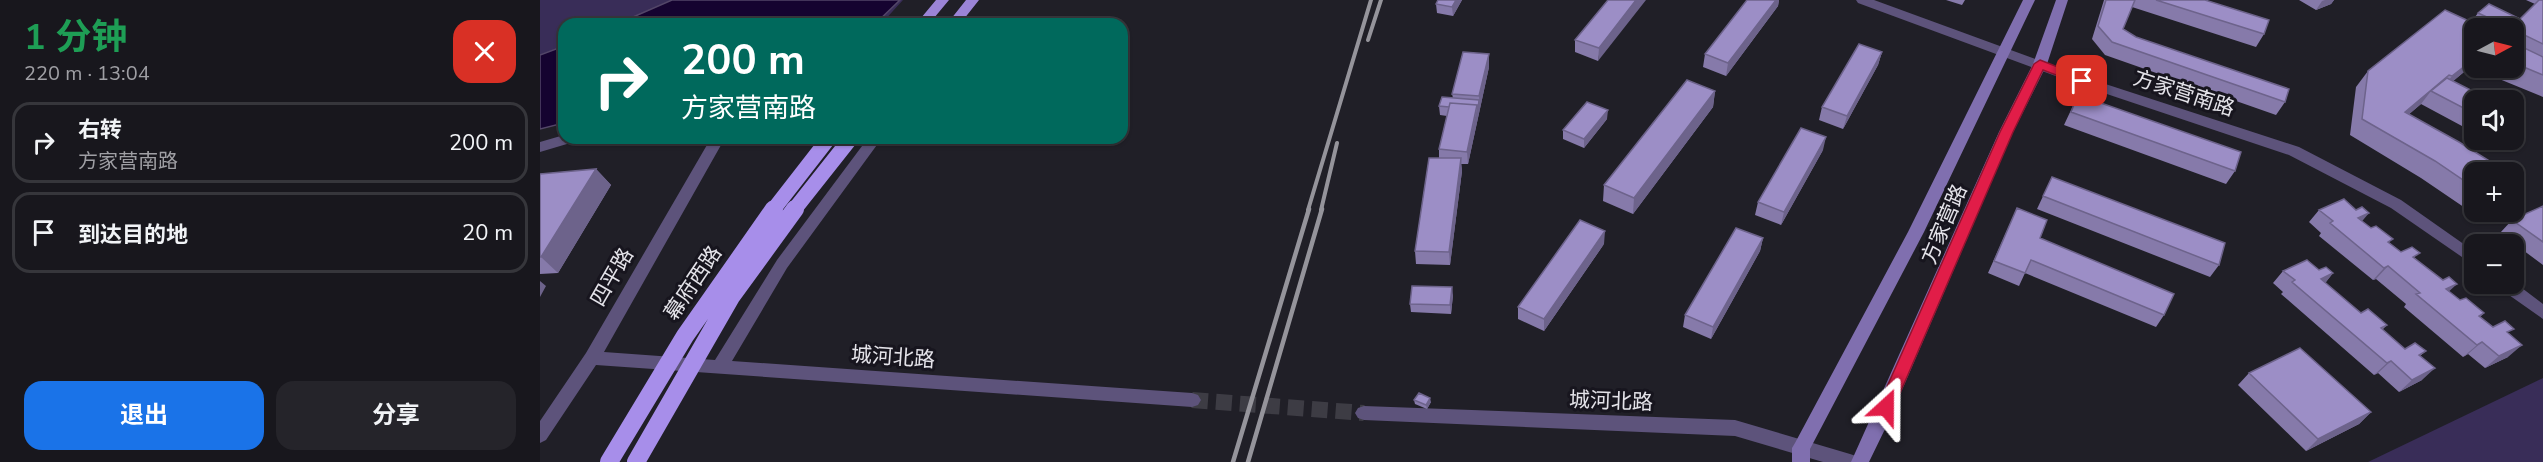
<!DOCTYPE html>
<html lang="zh">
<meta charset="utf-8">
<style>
:root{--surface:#18171d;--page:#25242a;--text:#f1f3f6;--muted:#9f9fa4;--line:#36363b;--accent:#1a73e8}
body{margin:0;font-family:"Nunito Sans","Noto Sans SC",sans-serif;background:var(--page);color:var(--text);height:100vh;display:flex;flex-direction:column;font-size:22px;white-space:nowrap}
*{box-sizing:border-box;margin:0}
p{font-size:20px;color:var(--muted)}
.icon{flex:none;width:33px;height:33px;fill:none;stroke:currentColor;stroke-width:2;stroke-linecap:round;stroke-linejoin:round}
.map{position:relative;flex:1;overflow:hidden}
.side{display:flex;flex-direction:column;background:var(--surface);width:540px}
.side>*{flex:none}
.hud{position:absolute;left:18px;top:18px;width:570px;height:126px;border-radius:18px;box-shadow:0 2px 4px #0004,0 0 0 2px var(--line);background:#00695c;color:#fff;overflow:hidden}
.needle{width:39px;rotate:83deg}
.fabs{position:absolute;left:1924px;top:18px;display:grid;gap:12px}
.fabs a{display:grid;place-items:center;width:60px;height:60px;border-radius:12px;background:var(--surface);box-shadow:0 2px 4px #0004,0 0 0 2px var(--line);font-size:30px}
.pin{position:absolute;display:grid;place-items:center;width:51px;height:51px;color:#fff;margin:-26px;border-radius:12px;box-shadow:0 3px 9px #0006}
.me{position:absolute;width:66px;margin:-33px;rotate:24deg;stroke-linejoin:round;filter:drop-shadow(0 0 4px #0008)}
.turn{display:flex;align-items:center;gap:21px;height:126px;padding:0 24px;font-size:27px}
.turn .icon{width:78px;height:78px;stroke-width:2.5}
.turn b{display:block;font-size:42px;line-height:51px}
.round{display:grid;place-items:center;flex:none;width:63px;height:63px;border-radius:18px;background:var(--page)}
.head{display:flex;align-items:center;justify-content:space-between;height:102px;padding:0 24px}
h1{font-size:36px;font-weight:700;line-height:45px;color:#1e9e55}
.cta{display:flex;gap:12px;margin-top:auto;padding:12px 24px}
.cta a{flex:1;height:69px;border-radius:18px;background:var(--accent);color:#fff;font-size:24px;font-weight:700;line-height:69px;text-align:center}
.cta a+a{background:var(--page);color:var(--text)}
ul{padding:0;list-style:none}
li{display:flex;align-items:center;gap:18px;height:81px;margin:0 12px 9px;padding:0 12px;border:3px solid var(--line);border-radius:18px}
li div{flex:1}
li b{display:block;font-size:22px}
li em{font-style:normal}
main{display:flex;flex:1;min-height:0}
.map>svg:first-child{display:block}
</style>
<main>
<section class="side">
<div class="head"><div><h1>1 分钟</h1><p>220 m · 13:04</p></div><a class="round" style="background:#d93025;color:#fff"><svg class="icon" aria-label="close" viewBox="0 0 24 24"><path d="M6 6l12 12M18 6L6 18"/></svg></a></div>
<ul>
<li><svg class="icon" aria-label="right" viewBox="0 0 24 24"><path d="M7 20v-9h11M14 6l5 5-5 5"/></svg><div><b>右转</b><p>方家营南路</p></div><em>200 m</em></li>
<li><svg class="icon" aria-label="arrive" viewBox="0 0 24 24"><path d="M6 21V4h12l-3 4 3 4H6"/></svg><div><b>到达目的地</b></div><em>20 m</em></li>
</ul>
<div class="cta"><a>退出</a><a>分享</a></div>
</section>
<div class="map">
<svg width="2003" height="462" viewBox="0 0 2003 462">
<rect width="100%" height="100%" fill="#201f27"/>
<path fill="#392d58" d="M0,0H363L341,24H24V123L0,129Z
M2003,378V462H1828Z"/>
<path fill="#150330" stroke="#534668" stroke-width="1.5" d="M132,0H360L335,24H77Z
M24,46V123L0,129V55Z"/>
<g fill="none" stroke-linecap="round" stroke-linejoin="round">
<path stroke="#3d3c44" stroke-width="16" stroke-dasharray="16 8" stroke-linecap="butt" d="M652,400L824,413"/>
<path fill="#5d537b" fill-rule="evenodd" d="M1316,0H1334L1547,78L1759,147L1861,200L1935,252V266L1851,208L1749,155L1537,84L1318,3Z
M24,135V138H39L37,141L0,152V142Z
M171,138H185L64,352L175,360L237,260L328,138H342L247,268L192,361L652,393L658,395L661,400L658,405L652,407L56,365L6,440L0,443V421L46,353Z
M1974,282L2003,304V319L1959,288L1957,284Z
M824,406L1195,420L1310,454L1316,456L1319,462H1283L1195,436L824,420L818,418L815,413L818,408Z"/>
<path fill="#806faf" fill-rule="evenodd" d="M1483,0H1495L1384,232L1270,449V462H1252V448L1255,443L1368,232Z
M1516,0H1528L1507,64L1473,132L1346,427L1329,462H1311L1459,132L1493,64Z"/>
<path fill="#9b84d7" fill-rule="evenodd" d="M396,0H409L389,24H376Z
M426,0H439L420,24H407Z"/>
<path stroke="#95949b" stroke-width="4" d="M828,40L841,0
M768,210L831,0
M781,210L797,143"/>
<path stroke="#95949b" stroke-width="4.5" d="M693,462L769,209
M708,462L782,209"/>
<path stroke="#a78eea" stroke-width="15" d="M233,210L289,138
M254,210L311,138"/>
<path stroke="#a78eea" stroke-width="18" d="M69,462L145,336L234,209
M96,462L191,297L255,209"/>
</g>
<path fill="#867aaa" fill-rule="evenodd" d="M898,0H922L913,16L897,13L896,4Z
M1068,0L1058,61L1035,52V40Z
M1207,0H1239L1238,6L1186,76L1163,67L1165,54Z
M1406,0H1425L1422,5Z
M1564,0H1665L1724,34L1716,47L1592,7L1583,29L1596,37L1745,102L1736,115L1565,55L1552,39Z
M1759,0H1794L1791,4L1776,10Z
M1986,0H2003V97L1930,67L1913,81L1935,100V133L1881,104L1869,114L1935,172V212H1939L1934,214L1881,178L1810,135L1816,87L1828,71L1931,22L1938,13L1980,19L1995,4ZM1935,28H1974V68H1935Z
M1342,52L1338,65L1303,129L1279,120L1282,107Z
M949,67L928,164H921L922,171L910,265L876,264L875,251L899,158V149L907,116L900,115L899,106L913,98L912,94Z
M1175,91L1173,107L1093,214L1063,201L1064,185Z
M1538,95L1695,171L1686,184L1524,125Z
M1067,119L1044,148L1023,139V130Z
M1283,150L1241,225L1215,215L1218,202Z
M56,169L71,185L18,273L0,274V174Z
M1512,177L1679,265L1670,277L1497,209Z
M2003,206V265L1960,233L1972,220Z
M1477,208L1500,238L1624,315L1616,327L1485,273L1479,286L1448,273Z
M1779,210L1822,221L1861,252L1875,258L1909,292L1920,300L1944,313L1940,317L1953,327L1968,333V357L1945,368L1928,354L1923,357L1864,307L1866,304L1836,279L1833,280L1779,236L1781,233L1769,222Z
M1223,238L1220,251L1171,339L1143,327L1145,315Z
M1064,244L1004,331L978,319V307Z
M1779,270L1793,273L1785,283L1821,313L1847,325L1842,330L1865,349L1886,351L1880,356L1882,380L1859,392L1838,373L1834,375L1741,294L1743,292L1733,283L1743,271Z
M913,295L911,314L871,312L870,304Z
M1709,373L1831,412L1819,424L1766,451L1698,385Z
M874,400L891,402L887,409L875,404Z"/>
<path fill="#6d638b" d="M916,0H922L913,16L912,7Z
M1096,0H1106L1058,61L1059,48Z
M1236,0H1239L1238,6L1186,76L1188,63Z
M1785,0H1794L1791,4L1776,10L1782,1Z
M1342,52L1338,65L1303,129L1307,116Z
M949,54V67L940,109L939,96Z
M1935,58V61L1930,67L1899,93L1912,76Z
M1909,75L1896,91H1891L1881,104L1852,129L1865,112Z
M1175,91L1173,107L1093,214L1094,198Z
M939,100L940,109L938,118L928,164L927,152Z
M1068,110L1067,119L1044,148V139Z
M1286,137L1283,150L1241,225L1244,212Z
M921,158L922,171L910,265L909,252Z
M56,169L71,185L18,273L1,257Z
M1982,182L1974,191V186Z
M1829,213L1818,226V218Z
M1065,231L1064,244L1004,331V319Z
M1223,238L1220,251L1171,339L1173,327Z
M1848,266L1836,279L1833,280L1844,268Z
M1793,273L1783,286L1781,279Z
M0,281L6,286L0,297Z
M1917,284L1904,296L1906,289Z
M912,287L913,295L911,314L910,305Z
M1942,342L1928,354L1923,357L1937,345Z
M1982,345L1968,357L1945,368L1959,356Z
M1851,361L1838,373L1834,375L1847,363Z
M1895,368L1882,380L1859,392L1872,380Z
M890,398L891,402L887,409L886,405Z
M1831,412L1819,424L1766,451L1778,439Z"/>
<path fill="#9c8ec6" stroke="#6d638b" stroke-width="1.5" d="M898,0H916L912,7L896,4Z
M1068,0H1096L1059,48L1035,40Z
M1207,0H1236L1188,63L1165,54Z
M1566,0H1595L1583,29L1596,37L1749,89L1745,102L1572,42L1558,26Z
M1616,0H1665L1729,20L1724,34Z
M1999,0H2003V44L1974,30V28H1971L1938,13L1949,4L1980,19Z
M1905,10L1944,28H1935V58L1912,76L1909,75L1865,112L1919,142L1967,172H1935V188L1895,161L1822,119L1828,71Z
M1974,43L2003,57V75L1974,63Z
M1319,44L1342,52L1307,116L1282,107Z
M923,52L949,54L939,96L912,94Z
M1907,78L1950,100H1935V114L1891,91Z
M1147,80L1175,91L1094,198L1064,185Z
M1538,95L1701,152L1695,171L1531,112Z
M902,97L939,100L938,109L937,105L910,103L909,107L899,106Z
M1047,102L1068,110L1044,139L1023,130Z
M910,103L937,105L927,152L899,149Z
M1261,128L1286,137L1244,212L1218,202Z
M889,158H921L909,252L875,251Z
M56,169L1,257H0V174Z
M1512,177L1685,243L1679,265L1503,196Z
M1974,177L1982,182L1974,186Z
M1804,199L1816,210L1822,207L1829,213L1818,218L1831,228L1836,226L1853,239L1848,242L1861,252L1872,247L1880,253L1873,257L1903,280L1909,277L1917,284L1906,289L1920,300L1926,298L1944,313L1939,316L1953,327L1965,321L1974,329L1967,332L1982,345L1959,356L1942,342L1937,345L1876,294L1880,293L1848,266L1844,268L1790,223L1793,221L1779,210Z
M2003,206V242L1972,220Z
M1477,208L1507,220L1500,238L1634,294L1624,315L1491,260L1485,273L1454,261Z
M1040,220L1065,231L1004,319L978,307Z
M1196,228L1223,238L1173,327L1145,315Z
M1767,260L1779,270L1786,267L1793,273L1781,279L1821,313L1828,309L1847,325L1841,328L1865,349L1875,343L1886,351L1879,355L1895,368L1872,380L1851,361L1847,363L1752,282L1755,280L1743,271Z
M872,286L912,287L910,305L870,304Z
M1760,348L1831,412L1778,439L1709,373Z
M879,393L890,398L886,405L874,400Z"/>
<path fill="#e11d48" stroke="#92132f" stroke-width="1.5" d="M1500,60L1546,78L1548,81L1542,85L1503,70L1473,132L1354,407L1352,412L1346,414L1341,412L1338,407L1460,132L1494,64Z"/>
<g text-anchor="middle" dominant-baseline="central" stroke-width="6" stroke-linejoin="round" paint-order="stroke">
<g font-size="21" fill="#e4e3e9" stroke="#17151e">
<text transform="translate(1644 93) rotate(18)">方家营南路</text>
<text transform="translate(1404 224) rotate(-67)">方家营路</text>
<text transform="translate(72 277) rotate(-60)">四平路</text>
<text transform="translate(153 283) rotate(-56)">幕府西路</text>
<text transform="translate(353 357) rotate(4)">城河北路</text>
<text transform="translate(1071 401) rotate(2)">城河北路</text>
</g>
</g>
</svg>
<div class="fabs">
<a><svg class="needle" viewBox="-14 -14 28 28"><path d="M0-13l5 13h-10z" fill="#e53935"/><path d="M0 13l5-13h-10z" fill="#9f9fa4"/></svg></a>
<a><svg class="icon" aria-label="sound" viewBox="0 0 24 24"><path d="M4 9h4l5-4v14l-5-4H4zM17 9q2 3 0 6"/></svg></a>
<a>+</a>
<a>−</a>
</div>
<div class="pin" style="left:1542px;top:81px;background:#d93025"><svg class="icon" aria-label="arrive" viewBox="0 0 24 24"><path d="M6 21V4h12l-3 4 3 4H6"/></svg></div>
<svg class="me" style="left:1346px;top:407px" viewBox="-20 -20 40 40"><path d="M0-17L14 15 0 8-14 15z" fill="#e11d48" stroke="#fff" stroke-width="4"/></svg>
<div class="hud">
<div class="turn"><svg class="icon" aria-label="right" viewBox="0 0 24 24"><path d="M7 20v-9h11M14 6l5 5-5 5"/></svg><div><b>200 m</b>方家营南路</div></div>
</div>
</div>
</main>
